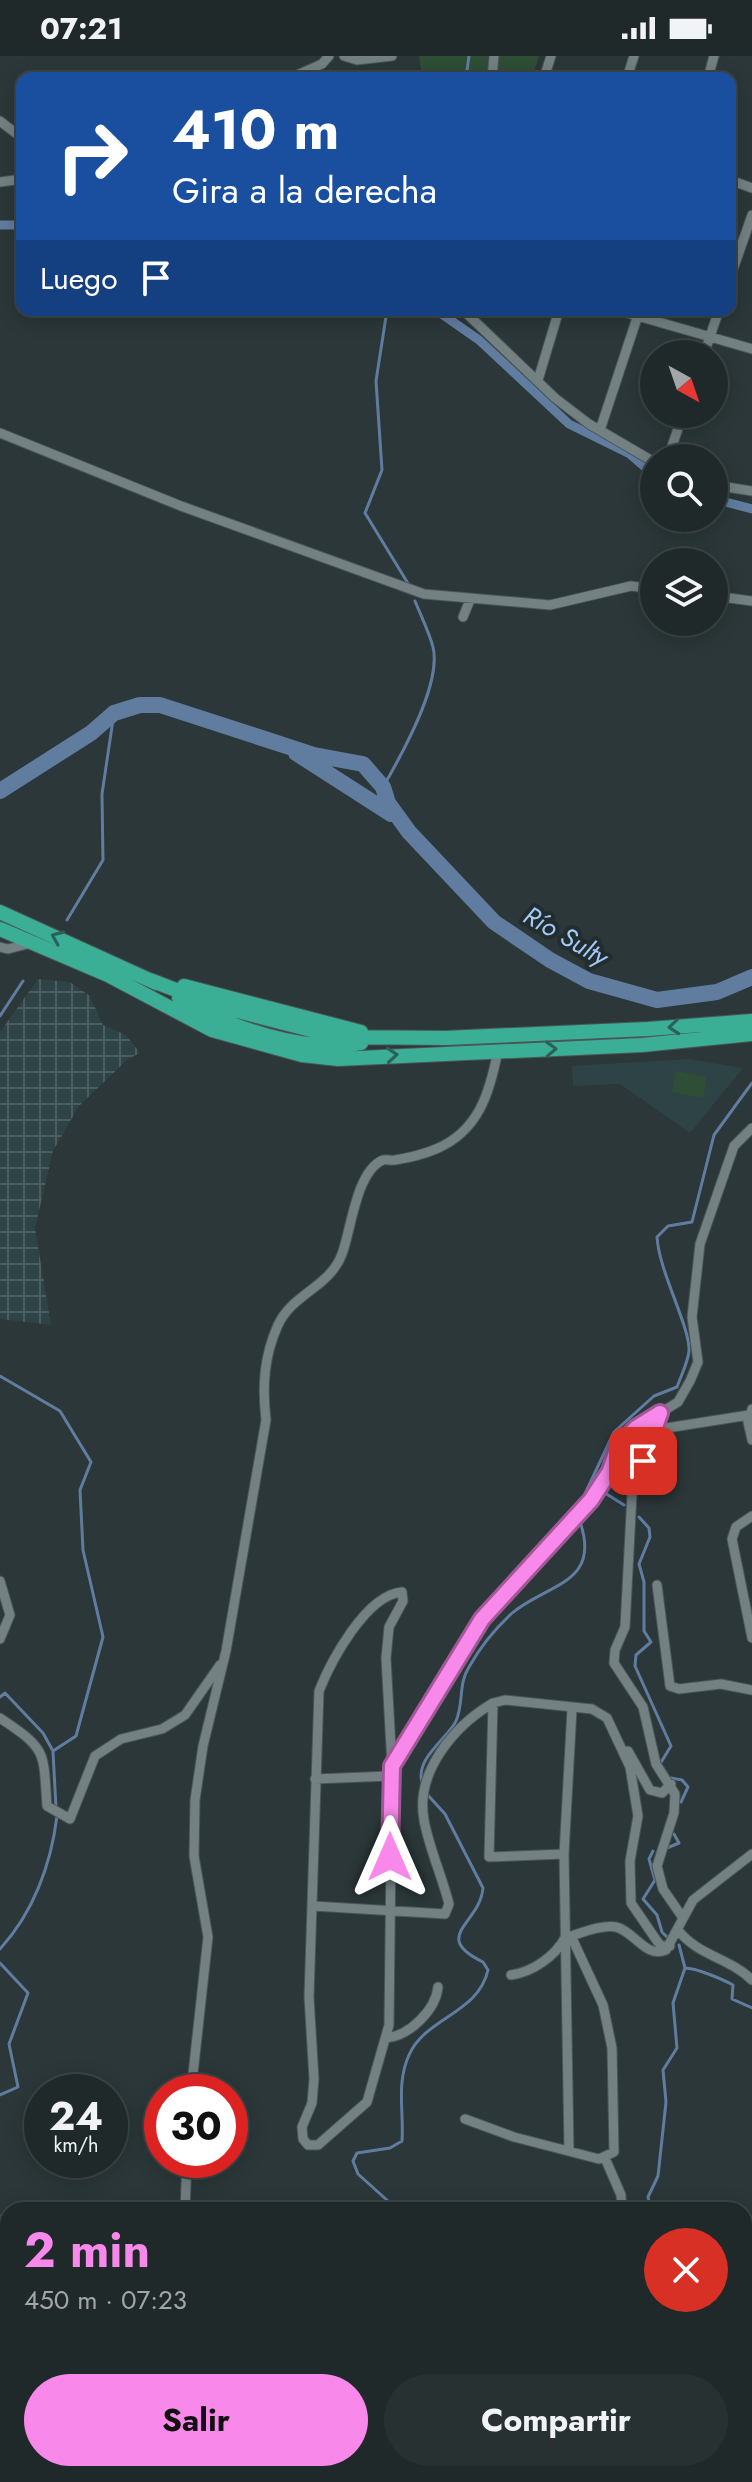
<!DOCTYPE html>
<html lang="es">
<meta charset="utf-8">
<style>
:root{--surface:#20292a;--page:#283132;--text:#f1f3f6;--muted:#a2a6a8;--line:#3d4547;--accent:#f888e9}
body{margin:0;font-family:Jost,sans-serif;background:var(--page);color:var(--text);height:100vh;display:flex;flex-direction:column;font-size:30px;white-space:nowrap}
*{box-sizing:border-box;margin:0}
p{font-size:26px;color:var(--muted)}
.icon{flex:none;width:44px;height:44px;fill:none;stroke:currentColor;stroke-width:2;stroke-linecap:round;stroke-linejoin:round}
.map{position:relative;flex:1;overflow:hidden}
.panel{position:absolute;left:0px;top:2146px;width:752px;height:280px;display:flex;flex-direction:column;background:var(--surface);border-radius:24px 24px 0 0;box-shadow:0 4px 20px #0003,0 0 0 2px var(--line)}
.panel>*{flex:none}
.banner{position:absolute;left:16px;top:16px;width:720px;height:244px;border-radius:16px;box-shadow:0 4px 20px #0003,0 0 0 2px var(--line);background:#1a4fa0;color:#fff;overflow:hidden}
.needle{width:52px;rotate:140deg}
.fabs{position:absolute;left:640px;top:284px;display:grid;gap:16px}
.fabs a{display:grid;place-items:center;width:88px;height:88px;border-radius:50%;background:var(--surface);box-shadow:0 4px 20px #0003,0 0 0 2px var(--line);font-size:40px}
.speed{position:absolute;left:24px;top:2018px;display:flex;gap:16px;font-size:40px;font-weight:700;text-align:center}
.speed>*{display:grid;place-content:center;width:104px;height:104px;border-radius:50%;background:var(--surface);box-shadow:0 4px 20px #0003,0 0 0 2px var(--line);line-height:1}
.speed small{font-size:20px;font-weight:400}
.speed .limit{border:12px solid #d22;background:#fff;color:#111}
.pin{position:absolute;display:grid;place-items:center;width:68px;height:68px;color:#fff;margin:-34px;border-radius:16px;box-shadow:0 4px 12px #0006}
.me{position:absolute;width:88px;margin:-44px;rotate:0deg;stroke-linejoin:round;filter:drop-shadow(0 0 6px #0008)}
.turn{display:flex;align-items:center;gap:28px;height:168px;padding:0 24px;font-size:36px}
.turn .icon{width:104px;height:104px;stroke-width:2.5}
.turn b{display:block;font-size:56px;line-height:68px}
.then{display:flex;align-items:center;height:76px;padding:0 24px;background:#0003;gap:16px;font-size:30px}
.round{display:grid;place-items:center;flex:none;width:84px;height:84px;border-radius:42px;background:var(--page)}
.head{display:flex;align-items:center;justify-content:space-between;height:136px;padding:0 24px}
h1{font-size:48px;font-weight:700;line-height:60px;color:var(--accent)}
.cta{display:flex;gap:16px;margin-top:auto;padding:16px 24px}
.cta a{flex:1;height:92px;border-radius:48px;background:var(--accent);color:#111;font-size:32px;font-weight:700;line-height:92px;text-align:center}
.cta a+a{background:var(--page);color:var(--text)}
.status{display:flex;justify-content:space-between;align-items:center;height:56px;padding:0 40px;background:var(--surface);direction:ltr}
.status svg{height:22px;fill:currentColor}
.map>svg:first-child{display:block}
</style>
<div class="status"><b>07:21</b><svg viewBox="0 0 49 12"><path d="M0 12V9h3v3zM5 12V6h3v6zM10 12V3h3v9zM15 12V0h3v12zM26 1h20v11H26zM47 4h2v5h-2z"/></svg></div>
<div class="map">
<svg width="752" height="2426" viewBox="0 0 752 2426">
<defs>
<pattern id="industrial-grid" width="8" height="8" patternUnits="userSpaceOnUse" patternTransform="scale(2)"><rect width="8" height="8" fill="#2e4345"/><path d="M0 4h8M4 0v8" fill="none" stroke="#4c5e60"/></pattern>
</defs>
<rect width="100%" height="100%" fill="#2b3738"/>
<path fill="#2e4345" d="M689,1003L743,1012L690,1077L620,1028L573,1030L572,1010Z
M744,2394L752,2397L747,2426H580L576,2418H744Z"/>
<path fill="url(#industrial-grid)" d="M38,923L70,926L90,940L103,969L126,979L140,997L128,1003L79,1050L53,1095L35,1172L51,1269L0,1263V976Z"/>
<path fill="#2e4e35" d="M419,0H539L532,22H422Z
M676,1015L707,1021L703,1042L672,1036Z"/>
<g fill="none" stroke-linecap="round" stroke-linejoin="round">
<path stroke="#607da0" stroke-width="3" d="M466,22L469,0
M387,254L376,325L382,414L365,457L409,529
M383,731C401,700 442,628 433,591C429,576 421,560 415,545
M67,864L103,804L102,738L114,657
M0,960L23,925
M0,1320L60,1355L91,1406L80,1434L83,1494L103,1581L76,1680L53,1695L43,1677L5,1637L0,1641
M605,1437L624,1449
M576,1457L614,1376L654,1340L677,1331C681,1320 688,1306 689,1295C690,1270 659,1216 657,1181L668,1170L692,1166L714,1079L752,1027
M639,1461L649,1472L650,1481L639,1508L644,1526V1575L651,1586L636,1599L635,1610L671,1690L660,1708
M53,1696L56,1752
M671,1722L682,1724L688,1731L681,1746
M422,1726C415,1702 449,1681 456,1665C464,1647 458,1628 469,1611C479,1593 495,1573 511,1558C545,1528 600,1529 581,1469
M667,1792L679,1787L674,1778
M653,1795L649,1803L655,1824L643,1843L657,1859L662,1876L669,1883
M679,1889L685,1912C696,1912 722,1923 733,1929L732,1943L752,1952
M0,1893C33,1857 51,1809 57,1760
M0,1907L28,1937L9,1988L18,2031L0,2039
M398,2154L358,2118L353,2105L357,2097L390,2092L402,2085C404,2055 396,2028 409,1999C426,1961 478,1958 488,1914L483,1906C430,1880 480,1868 483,1832L445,1758L426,1737
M651,2154L648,2141L658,2120L666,2046L663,2014L677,1992L673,1947L685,1912
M0,2160L8,2164
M446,2426L450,2418"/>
<path stroke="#607da0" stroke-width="9" d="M0,169H22
M436,254L479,284L569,368L630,398L654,419
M714,443L752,453"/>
<path stroke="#607da0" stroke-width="16" d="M296,697L391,758
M0,735L91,677L114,657L140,649H160L314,699L363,708L383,731L388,747L409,776L494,866L550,904L589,925L657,944L717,936L752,921"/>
<g stroke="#4a5556" stroke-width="11">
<path id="minor" d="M344,0L357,4L392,0
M290,22L322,8L329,0
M492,22L494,0
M544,22L551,0
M627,22L634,0
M708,22L714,0
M0,65L22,82
M730,124L752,132
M0,126L22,123
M730,222L752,159
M463,254L555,342L589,368L654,406
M617,254L752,293
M704,298L719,254
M538,324L559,254
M600,374L639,256
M0,377L181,450L424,538L550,549L631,530L654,533
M668,402L683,358
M714,429L752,435
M714,540L752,545
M463,561L470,544
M0,891L8,893L31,887
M752,1353L748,1366L752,1384
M660,1357L632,1438L625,1571L615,1594L614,1607L643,1651L656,1708L675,1738L674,1757L657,1810L663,1833L683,1862
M654,1374L749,1359
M752,1460L736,1471L732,1483L752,1582
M0,1525L10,1559L0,1583
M657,1529L670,1630L679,1633L721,1628L752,1634
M402,1536L403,1545L389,1571L386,1602L392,1710L389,1969L367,2046L318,2089H308L303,2083L302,2071L312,2047L314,2023L309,1941L319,1635C331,1605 366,1539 402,1536Z
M493,1647L489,1801L564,1798
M0,1662C48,1694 43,1695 47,1750L70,1763L95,1700L121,1683L162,1673L185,1659L220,1609
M628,1695L650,1734L662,1737L671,1728
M392,1710L482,1563L591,1444L610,1415L618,1390L636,1372L678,1346L690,1325L698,1306L692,1261L700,1188L734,1090L752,1072
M315,1723L390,1720
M313,1850L445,1858L449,1848C442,1820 429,1792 424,1764C415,1716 454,1670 493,1647L505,1644L592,1653L607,1662L630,1711L638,1760L630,1805L631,1847L657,1885L661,1890H670
M678,1874C698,1900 730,1902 752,1924
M511,1919C533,1916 555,1900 565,1882C579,1878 602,1868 616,1871C634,1875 646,1903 666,1894L693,1844L752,1798
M386,1982C410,1980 436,1953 438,1931
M191,2036L208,1881L194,1800L195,1744L203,1690L226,1595L266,1364C262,1330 264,1300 278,1269C292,1238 330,1231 342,1198C351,1175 356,1115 383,1104C387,1103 391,1105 395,1104C408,1102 424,1098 436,1093C479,1075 490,1036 498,994
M465,2063L514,2081L599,2103L614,2096L612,1992L603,1949L571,1880
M569,2095L564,1798L572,1653
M605,2102L621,2139L622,2154
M185,2154L187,2104
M744,2213L752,2218
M196,2418V2426"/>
</g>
<g stroke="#4a5556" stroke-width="16">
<path id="highway" d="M0,856L156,927
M0,873L108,919L212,974L302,999L338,1003L642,989L752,978
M150,924L215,949L338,981L445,982L648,973L752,965
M184,930L361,976
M179,942C224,970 308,999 361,987"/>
</g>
<use href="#minor" stroke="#738182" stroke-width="9"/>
<use href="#highway" stroke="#3bae96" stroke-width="14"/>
</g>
<defs><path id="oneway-chevron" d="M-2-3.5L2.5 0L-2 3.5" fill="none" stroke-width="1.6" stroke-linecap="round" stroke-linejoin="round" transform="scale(2)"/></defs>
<g stroke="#2b6158">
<use href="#oneway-chevron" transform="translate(57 881) rotate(-157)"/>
<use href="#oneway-chevron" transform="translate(674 971) rotate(175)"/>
<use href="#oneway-chevron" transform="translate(551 993) rotate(-2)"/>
<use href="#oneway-chevron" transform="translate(392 999) rotate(-4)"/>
</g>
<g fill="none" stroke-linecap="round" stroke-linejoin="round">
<g stroke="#a15897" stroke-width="20">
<path id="route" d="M390,1801L392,1710L482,1563L591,1444L610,1415L618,1390L636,1372L660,1357L643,1405"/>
</g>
<use href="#route" stroke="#f888e9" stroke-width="14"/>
</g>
<g text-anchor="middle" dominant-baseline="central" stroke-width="8" stroke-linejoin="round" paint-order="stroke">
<g font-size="26" font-style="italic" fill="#a5caf7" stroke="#212d2e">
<text transform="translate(566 880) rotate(30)">Río Sulty</text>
</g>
</g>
</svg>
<div class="fabs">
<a><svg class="needle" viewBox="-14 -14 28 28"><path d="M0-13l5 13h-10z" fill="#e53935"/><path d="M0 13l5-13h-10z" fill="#a2a6a8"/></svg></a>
<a><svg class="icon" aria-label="search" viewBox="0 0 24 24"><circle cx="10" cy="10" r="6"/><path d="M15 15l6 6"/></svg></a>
<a><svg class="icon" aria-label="layers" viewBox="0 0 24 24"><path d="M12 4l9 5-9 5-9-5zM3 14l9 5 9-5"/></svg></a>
</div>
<div class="speed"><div>24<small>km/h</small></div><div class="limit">30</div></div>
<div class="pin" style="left:643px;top:1405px;background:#d93025"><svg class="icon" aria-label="arrive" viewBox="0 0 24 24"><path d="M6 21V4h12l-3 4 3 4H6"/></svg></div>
<svg class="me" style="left:390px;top:1801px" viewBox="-20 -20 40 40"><path d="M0-17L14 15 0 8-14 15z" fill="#f888e9" stroke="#fff" stroke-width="4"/></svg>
<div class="banner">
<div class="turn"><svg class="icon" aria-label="right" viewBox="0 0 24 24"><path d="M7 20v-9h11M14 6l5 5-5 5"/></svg><div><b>410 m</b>Gira a la derecha</div></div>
<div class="then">Luego<svg class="icon" aria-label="arrive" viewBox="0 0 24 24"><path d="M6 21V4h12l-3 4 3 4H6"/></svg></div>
</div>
<section class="panel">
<div class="head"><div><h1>2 min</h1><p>450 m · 07:23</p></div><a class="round" style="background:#d93025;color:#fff"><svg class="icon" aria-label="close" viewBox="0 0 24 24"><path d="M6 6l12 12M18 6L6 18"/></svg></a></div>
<div class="cta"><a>Salir</a><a>Compartir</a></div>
</section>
</div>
